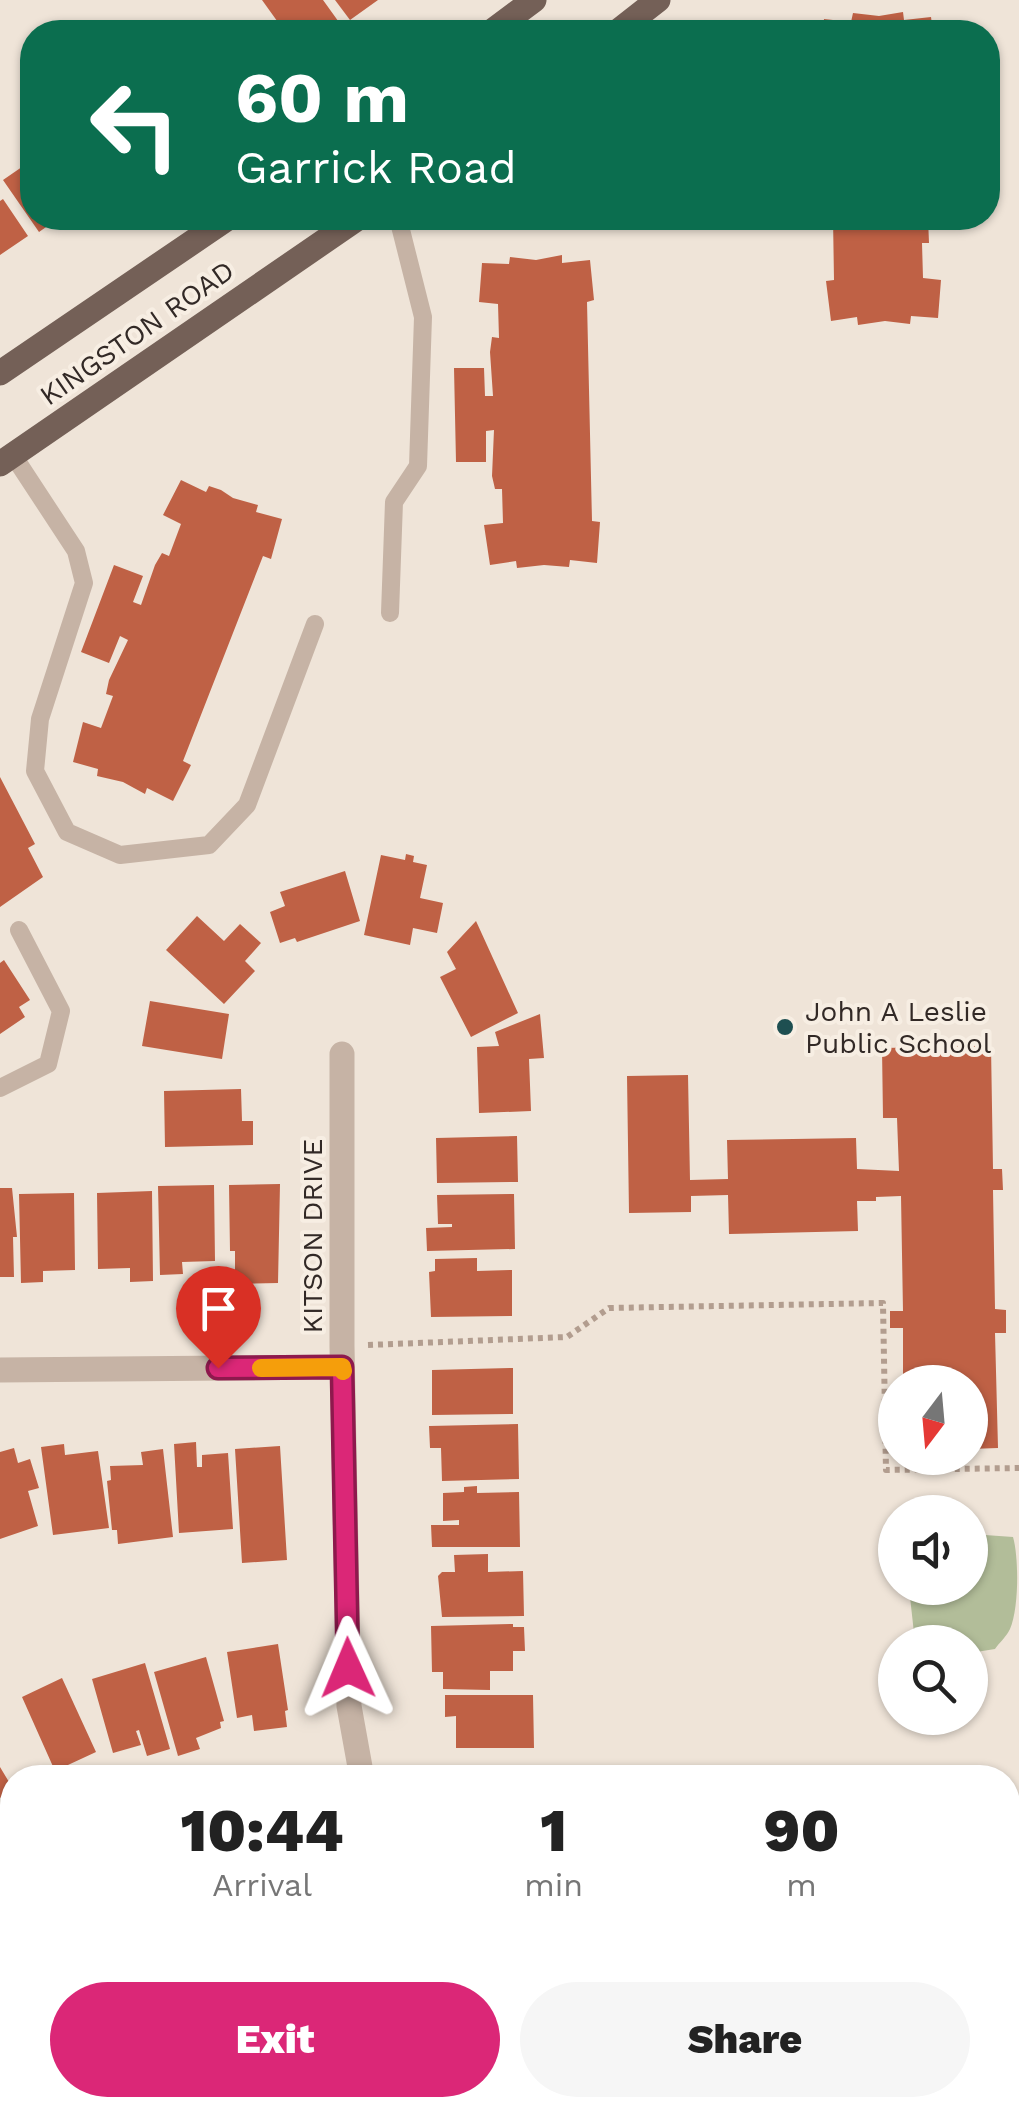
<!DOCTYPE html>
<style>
:root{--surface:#fff;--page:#f6f6f6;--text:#222;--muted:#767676;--accent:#db2777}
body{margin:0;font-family:"Work Sans",sans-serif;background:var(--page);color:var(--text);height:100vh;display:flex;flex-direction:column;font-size:38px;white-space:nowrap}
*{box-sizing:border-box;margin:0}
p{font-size:32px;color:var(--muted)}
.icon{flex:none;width:55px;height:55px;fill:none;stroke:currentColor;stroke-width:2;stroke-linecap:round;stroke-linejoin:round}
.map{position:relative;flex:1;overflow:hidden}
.sheet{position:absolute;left:0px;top:1765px;width:1020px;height:352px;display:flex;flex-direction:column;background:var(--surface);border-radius:40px 40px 0 0;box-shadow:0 2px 8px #0004}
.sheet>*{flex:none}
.top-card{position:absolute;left:20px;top:20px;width:980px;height:210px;border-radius:40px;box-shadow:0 2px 8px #0004;background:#0b6e4f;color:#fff;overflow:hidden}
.needle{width:65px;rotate:196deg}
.controls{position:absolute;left:878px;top:1365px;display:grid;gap:20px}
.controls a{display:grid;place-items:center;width:110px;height:110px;border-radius:50%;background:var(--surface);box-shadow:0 2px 8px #0004;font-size:50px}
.pin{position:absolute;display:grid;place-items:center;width:85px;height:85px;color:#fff;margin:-102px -42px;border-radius:50% 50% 50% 0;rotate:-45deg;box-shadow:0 0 10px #0007}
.pin .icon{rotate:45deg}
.me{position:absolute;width:110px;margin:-55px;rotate:359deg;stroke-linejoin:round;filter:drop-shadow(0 0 8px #0008)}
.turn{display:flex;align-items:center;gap:35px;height:210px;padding:0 50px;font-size:45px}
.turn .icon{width:130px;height:130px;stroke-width:2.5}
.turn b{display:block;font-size:70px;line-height:85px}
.eta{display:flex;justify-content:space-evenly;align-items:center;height:170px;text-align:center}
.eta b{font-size:60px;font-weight:800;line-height:70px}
.primary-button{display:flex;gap:20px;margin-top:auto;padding:20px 50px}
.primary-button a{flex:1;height:115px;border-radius:60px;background:var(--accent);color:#fff;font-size:40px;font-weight:800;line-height:115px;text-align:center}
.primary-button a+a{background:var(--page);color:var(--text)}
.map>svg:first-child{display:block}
</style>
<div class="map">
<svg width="1019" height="2116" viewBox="0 0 1019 2116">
<rect width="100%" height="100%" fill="#efe4d8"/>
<path fill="#b2bd99" d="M971,1534L1013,1537C1019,1558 1019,1608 1010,1629C1007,1636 999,1643 995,1649L970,1653V1642H915L909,1588H970Z
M1008,1826L1011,1832L1015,1898L1008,1904Z"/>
<path fill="#bf6145" d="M262,0H323L341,25L331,32H285Z
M335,0H378L350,20Z
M903,12L904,20L931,17L933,32H823L824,19L851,22L853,13L879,16Z
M32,160V218H59L39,232L3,180Z
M3,199L28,236L0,255V201Z
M833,218H928L929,243H922L923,278L941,280L938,318L911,316L910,324L885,321L858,325L857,317L831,321L826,281L834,280Z
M562,255V263L590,260L594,300L587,302L592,521L600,522L597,563L570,560L569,567L544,565L517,568L516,561L490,565L484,525L503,523L502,489H495L492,476L494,430L486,431V462H456L454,368H484L485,396H493L490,352L492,337L499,338L498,304L479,302L482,263L509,264L510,257L536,260Z
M181,480L206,492L209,486L221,490L233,498L258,505L256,512L282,519L271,559L263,556L183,761L191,765L173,801L147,788L145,794L123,782L97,776L98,769L73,762L83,722L101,728L113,696L106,694L109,680L128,640L120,636L109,663L81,652L114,565L143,576L133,602L141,605L155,565L162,553L169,556L181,524L163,515Z
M0,777L35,844L28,848L43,877L0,907Z
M406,854L414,856L413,862L427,865L420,898L443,903L437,933L413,928L410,945L364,935L381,855L405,860Z
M345,871L360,921L297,942L295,938L280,943L270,912L285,906L280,892Z
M197,916L224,941L240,924L261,943L245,961L255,971L224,1004L166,950Z
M476,921L518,1013L471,1037L440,977L456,969L447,952Z
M4,960L30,1000L19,1007L25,1017L0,1034V963Z
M150,1001L229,1014L222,1059L142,1046Z
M540,1014L544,1058L529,1059L531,1111L479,1113L477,1047L499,1046L495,1032Z
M991,1046L993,1169H1002L1003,1190H993L995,1309L1006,1310V1333H995L998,1448L970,1449V1382H903V1328H890V1311H903L901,1196L876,1197V1201H857L858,1231L729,1234L728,1195L691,1196V1212L629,1213L627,1076L688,1075L690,1180L728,1179L727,1140L856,1138L857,1169L899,1171L897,1118H883L882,1048Z
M241,1089L242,1121H253V1145L165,1147L164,1091Z
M517,1136L518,1182L437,1183L436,1138Z
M280,1184L278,1283L235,1284V1251H230L229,1185Z
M214,1185L215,1261L182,1262L183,1274L160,1275L158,1186Z
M0,1188H12L17,1237H13L14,1277H0Z
M152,1191L153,1281L130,1282V1268L98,1269L97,1193Z
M74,1193L75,1270L43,1271V1282L21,1283L19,1194Z
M514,1194L515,1249L427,1251L426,1228L452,1227V1224H438L437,1195Z
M477,1258V1271L512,1270V1316L431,1317L429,1272L435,1271V1259Z
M513,1368V1414L432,1415V1370Z
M518,1424L519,1479L442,1481L441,1448H430L429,1426Z
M196,1442L197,1467H202V1455L228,1453L233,1529L179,1533L174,1444Z
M64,1444L65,1455L98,1451L109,1528L53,1535L41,1447Z
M280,1446L287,1560L242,1563L235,1449Z
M14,1448L18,1463L30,1459L39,1488L28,1491L38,1526L0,1539V1452Z
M163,1449L173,1537L118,1544L117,1530H112L107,1481L111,1480L110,1466L143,1465L141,1452Z
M477,1486V1493L519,1492L520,1547H432L431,1525H459V1520L443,1521V1493L464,1492V1487Z
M488,1554V1572L523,1571L524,1616L442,1617L438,1576L442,1572H455L454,1555Z
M513,1624V1627H524L525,1651H513V1671H490V1690L443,1689V1672H432L431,1626Z
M278,1644L288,1710L285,1711L287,1727L254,1731L252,1715L237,1718L227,1652Z
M206,1657L224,1721L220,1722L221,1728L196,1738L200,1749L178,1756L154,1672Z
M145,1663L170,1749L147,1756L139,1730L136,1731L141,1745L113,1753L92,1679Z
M62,1678L96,1752L55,1771L22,1697Z
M445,1695H533L534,1748H456V1716L445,1717Z
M0,1767L12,1787V1790L0,1798Z
M216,2105H282L284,2116H217Z
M400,2105H419L420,2116H368L400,2109Z
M636,2105V2116H580V2107Z
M853,2105H934V2116H853Z
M1007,2106V2116H961V2107Z"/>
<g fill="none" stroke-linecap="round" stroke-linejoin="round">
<path stroke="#b29d8f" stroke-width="6" stroke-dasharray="5 5" stroke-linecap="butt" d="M368,1345L567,1337L609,1308L883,1303L886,1470L1019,1468"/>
<path stroke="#c6b3a5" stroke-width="18" d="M13,455L76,551L84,583L40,719L35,771L67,832L120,855L209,845L247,805L315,624
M390,613L394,502L418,466L423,317L398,218
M0,1088L48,1064L61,1011L19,930"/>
<path stroke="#c6b3a5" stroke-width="25" d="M342,1054V1346L349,1706L362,1778
M0,1370L342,1367
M0,1881L12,1873
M0,1995L12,2009
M87,2105L94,2116"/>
<path stroke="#746057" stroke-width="25" d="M491,32L534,0
M617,32L658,0
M0,373L228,218
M0,464L358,218"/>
</g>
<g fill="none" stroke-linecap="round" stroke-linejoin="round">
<g stroke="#8e194d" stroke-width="25">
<path id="route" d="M218,1368L342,1367L348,1668"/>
</g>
<use href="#route" stroke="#db2777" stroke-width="18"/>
<path stroke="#f59e0b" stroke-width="18" d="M261,1368L342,1367L343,1371"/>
</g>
<circle fill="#1e4f51" stroke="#f7eee3" stroke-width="4" cx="785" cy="1027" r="10"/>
<g text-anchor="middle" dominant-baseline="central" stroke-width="8" stroke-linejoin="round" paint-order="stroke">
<g font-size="28" fill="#322926" stroke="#f7eee3">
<text transform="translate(137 333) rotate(-35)">KINGSTON ROAD</text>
<text transform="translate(312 1236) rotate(-90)">KITSON DRIVE</text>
</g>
<g font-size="28" fill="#322926" stroke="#f7eee3" text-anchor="start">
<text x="805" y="1011">John A Leslie<tspan x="805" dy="32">Public School</tspan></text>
</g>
</g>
</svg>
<div class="controls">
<a><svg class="needle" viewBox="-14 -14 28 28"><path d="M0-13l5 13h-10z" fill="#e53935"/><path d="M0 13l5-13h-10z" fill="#767676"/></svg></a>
<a><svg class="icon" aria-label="sound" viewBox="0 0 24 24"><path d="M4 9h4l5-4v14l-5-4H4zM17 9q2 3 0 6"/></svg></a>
<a><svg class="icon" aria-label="search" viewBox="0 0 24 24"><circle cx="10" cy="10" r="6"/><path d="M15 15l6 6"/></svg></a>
</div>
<div class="pin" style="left:218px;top:1368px;background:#d93025"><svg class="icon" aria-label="arrive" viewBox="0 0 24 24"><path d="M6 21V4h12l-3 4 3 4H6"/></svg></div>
<svg class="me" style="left:348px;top:1668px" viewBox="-20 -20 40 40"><path d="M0-17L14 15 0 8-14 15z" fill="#db2777" stroke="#fff" stroke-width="4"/></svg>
<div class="top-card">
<div class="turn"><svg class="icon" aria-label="left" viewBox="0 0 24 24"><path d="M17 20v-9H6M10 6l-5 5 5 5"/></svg><div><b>60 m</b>Garrick Road</div></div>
</div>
<section class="sheet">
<div class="eta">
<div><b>10:44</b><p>Arrival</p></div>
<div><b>1</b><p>min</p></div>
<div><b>90</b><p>m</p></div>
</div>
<div class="primary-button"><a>Exit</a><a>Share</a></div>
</section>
</div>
